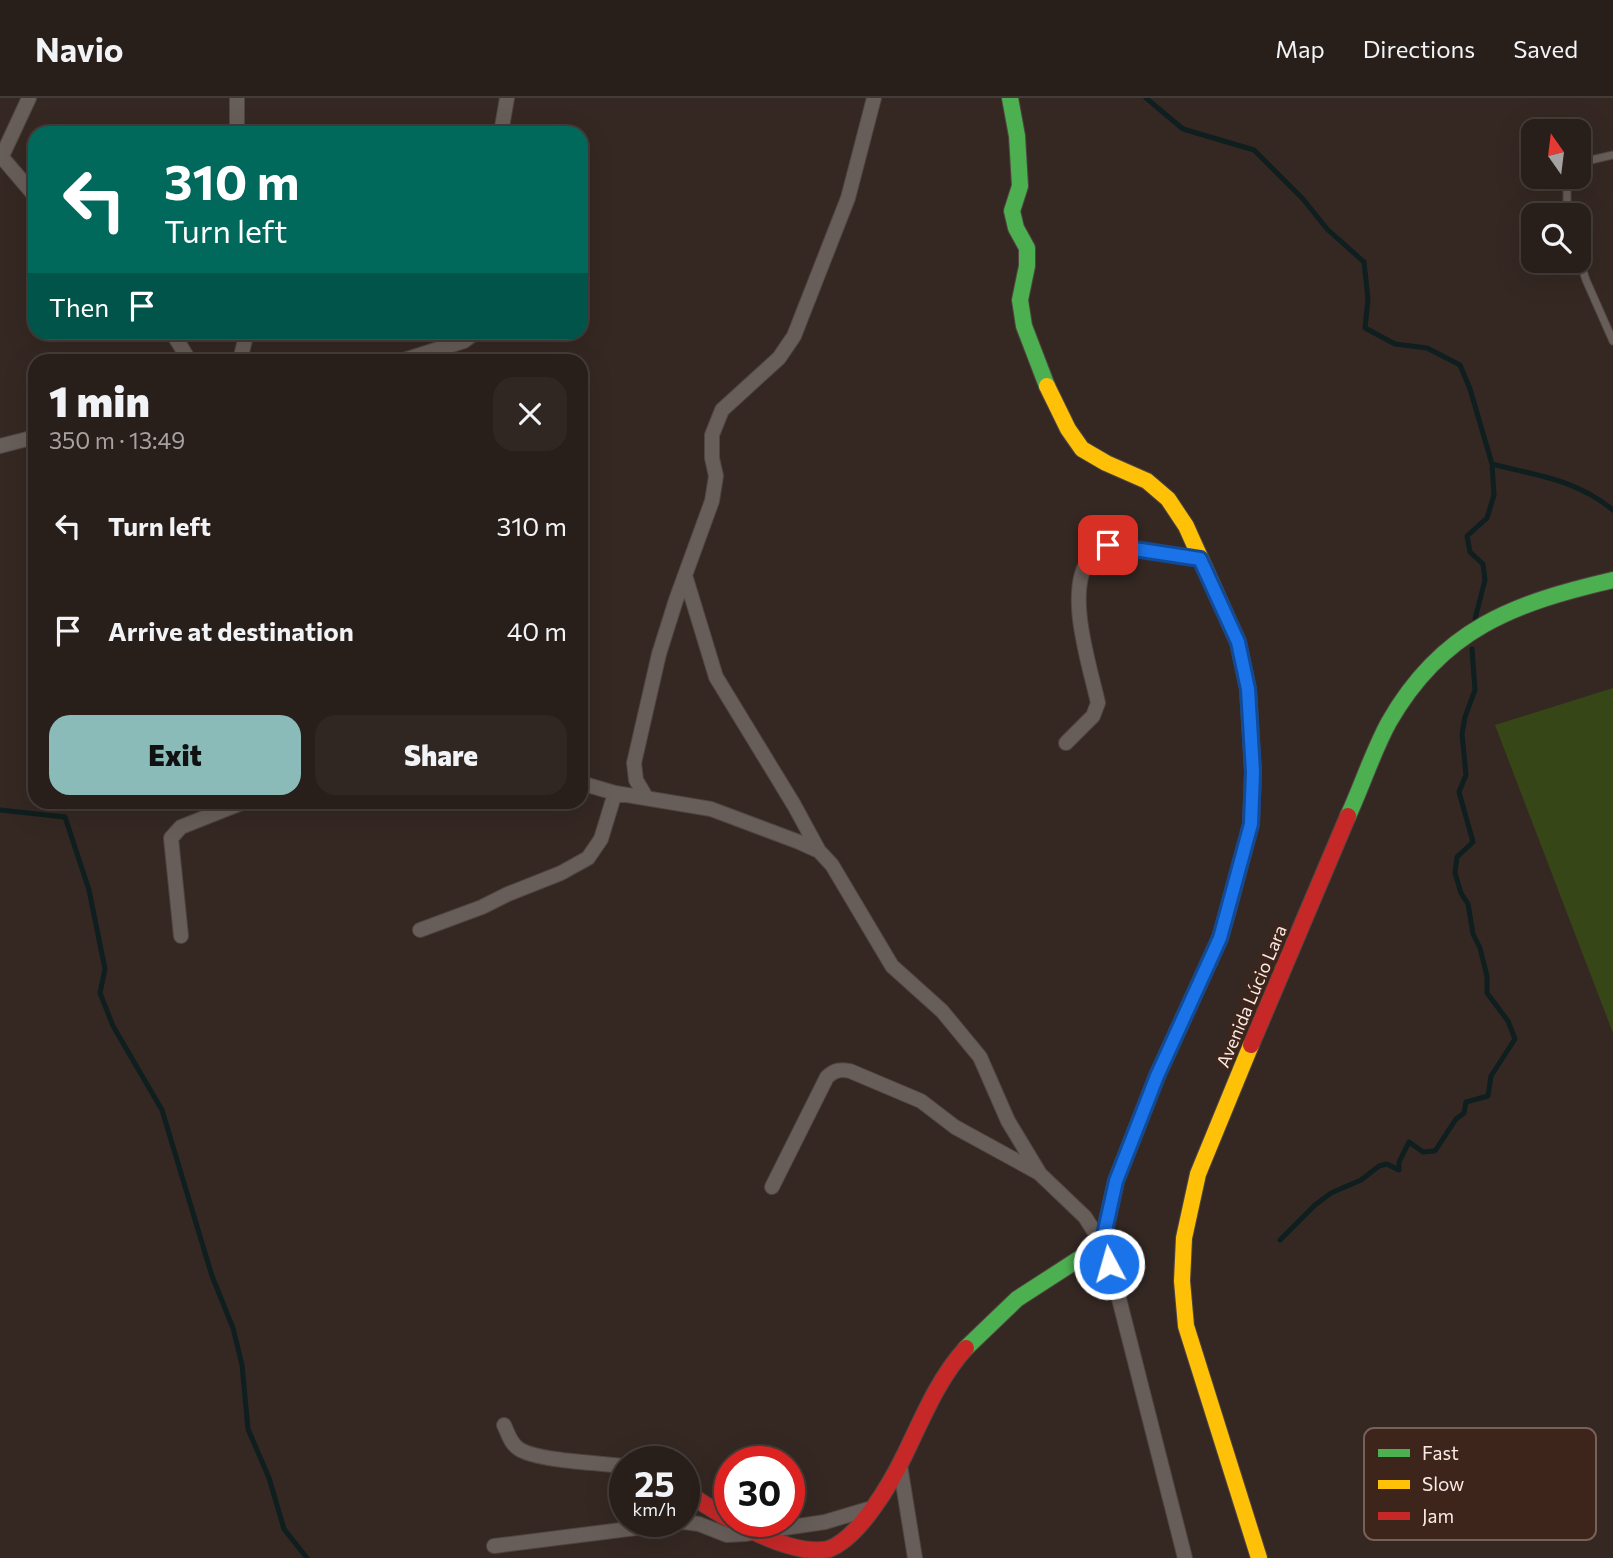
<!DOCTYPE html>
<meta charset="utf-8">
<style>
:root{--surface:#281e1a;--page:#302723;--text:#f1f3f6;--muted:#a5a2a2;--line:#443c39;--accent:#8bbbb9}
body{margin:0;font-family:Commissioner,sans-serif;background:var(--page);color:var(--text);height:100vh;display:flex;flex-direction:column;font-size:26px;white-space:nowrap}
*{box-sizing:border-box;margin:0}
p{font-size:23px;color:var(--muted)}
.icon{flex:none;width:38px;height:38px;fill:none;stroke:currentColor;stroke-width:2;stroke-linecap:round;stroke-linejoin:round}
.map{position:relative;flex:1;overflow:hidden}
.details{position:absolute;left:28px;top:256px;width:560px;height:455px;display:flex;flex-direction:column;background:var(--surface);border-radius:21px;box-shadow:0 7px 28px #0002,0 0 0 2px var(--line)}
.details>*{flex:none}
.banner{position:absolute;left:28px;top:28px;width:560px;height:214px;border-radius:21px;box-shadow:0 7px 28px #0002,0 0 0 2px var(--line);background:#00695c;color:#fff;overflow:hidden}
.needle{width:46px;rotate:346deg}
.controls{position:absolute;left:1521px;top:21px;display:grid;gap:14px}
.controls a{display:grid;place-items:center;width:70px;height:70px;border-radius:14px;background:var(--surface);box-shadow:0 7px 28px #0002,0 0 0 2px var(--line);font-size:35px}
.speed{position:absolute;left:609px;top:1348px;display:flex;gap:14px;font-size:35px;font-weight:700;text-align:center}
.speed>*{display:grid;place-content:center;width:91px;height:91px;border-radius:50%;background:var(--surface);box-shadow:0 7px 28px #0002,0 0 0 2px var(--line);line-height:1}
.speed small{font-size:18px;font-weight:400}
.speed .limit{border:10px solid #d22;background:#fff;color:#111}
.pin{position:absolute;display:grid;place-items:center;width:60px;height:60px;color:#fff;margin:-30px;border-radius:14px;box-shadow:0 4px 10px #0006}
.me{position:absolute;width:77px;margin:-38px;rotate:354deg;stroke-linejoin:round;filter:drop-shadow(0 0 5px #0008)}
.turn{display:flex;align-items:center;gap:24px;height:147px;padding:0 21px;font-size:32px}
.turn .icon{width:91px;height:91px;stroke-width:2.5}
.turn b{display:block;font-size:49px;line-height:60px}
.then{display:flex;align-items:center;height:66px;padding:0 21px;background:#0003;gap:14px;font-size:26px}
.round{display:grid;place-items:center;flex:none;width:74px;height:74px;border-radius:21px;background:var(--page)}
.summary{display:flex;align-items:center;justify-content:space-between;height:119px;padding:0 21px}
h1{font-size:42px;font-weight:800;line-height:52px}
.action{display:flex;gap:14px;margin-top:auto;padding:14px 21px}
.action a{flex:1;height:80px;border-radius:21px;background:var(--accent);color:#111;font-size:28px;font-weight:800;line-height:80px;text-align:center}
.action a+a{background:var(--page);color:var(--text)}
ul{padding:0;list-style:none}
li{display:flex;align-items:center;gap:21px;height:105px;padding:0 21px}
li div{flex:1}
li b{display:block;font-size:26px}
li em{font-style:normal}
header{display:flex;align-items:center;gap:42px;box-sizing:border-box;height:98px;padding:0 35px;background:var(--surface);border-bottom:2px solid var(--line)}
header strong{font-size:33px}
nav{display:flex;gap:38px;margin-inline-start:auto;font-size:24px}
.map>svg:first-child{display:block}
</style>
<header>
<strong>Navio</strong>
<nav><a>Map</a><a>Directions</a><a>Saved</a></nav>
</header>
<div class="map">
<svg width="1613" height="1460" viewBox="0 0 1613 1460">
<rect width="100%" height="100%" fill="#352823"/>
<path fill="#374617" d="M1613,590V935L1495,627Z"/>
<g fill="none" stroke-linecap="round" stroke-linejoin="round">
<path stroke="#0f1e1e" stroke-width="5" d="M1146,0L1183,31L1254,52L1303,101L1327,131L1364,164L1368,201L1365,230L1395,246L1427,250L1460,267L1470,291L1492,366L1494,397L1487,420L1467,438L1470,454L1483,466L1485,482L1475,521
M1492,366C1538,378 1575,381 1613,412
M0,712L65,719L89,792L105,871L100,895L113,928L162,1012L212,1178L233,1230L242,1267L248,1331L269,1380L284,1431L307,1460
M1280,1142L1315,1107L1331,1095L1361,1082L1379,1068L1387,1066L1399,1072V1064L1409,1044L1423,1054L1435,1053L1456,1021L1464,1015L1466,1004L1488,998L1491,978L1515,941L1508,923L1487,895V878L1480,850L1473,836L1468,806L1461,795L1455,775L1457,759L1473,744L1459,694L1466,677L1462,636L1465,619L1475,592L1472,551"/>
<g stroke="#504541" stroke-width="9">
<path id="lane" d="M1578,70L1591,62L1613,57
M1567,79V117
M1578,157L1586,182L1613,243"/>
</g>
<g stroke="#504541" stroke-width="16">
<path id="street" d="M237,0V35
M501,35L507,0
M0,57L35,98
M2,58L29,0
M172,234L189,262
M240,262L247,234
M404,262L464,243L476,234
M0,348L35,339
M685,477L716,579L794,707L819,753
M1066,645L1093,618L1098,605C1090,568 1064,492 1090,460C1094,455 1103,451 1108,447L1200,461
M581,685L615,695L711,711L799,744L819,753L832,767L892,868L942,913L980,959L1008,1023L1040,1076L1085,1119L1102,1146L1115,1185L1185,1460
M646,699L636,682L634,665L659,556L676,502L712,403L716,378L712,360V337L722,312L779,260L794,238L848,100L874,0
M420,832L482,809L508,796L561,775L588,760L601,741L615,695
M181,838L171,740L181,729L244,704
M772,1089L827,979C835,972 840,971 850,973L921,1003L955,1029L1039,1075
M504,1327C508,1335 510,1345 519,1351C537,1363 600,1365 625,1368
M900,1367L915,1460
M494,1448L684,1424L699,1426L727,1437L745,1436L825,1424L872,1410"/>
</g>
<g stroke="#504541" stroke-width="18">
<path id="fast" d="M1010,0L1017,38L1020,88L1012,113L1016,130L1027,150V168L1020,202L1024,228L1047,288
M1348,718C1362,688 1373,653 1389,624C1442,531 1514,505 1613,482
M966,1250L1017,1201L1102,1146L1116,1083L1157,978L1220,840L1228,812"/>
</g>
<g stroke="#504541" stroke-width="18">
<path id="slow" d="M1047,288L1068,331L1082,351L1106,365L1147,383L1168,401L1186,428L1238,544L1248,591L1253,674L1251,726L1228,812
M1251,947L1198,1076L1184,1140L1182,1183L1186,1228L1259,1460"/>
</g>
<g stroke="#504541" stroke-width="18">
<path id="jam" d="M1251,947L1348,718
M684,1392C715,1415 788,1460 829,1451C860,1439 891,1385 905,1356C923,1319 938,1281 966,1250"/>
</g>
<use href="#lane" stroke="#685e59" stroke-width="7"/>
<use href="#street" stroke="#685e59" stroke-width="14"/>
<use href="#fast" stroke="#4caf50" stroke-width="16"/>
<use href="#slow" stroke="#ffc107" stroke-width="16"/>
<use href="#jam" stroke="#c62828" stroke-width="16"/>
</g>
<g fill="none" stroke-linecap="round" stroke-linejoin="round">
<g stroke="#114b97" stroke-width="18">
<path id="route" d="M1108,447L1200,461L1238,544L1248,591L1253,674L1251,726L1220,840L1157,978L1116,1083L1102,1146L1109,1166"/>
</g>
<use href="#route" stroke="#1a73e8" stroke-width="12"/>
</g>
<g text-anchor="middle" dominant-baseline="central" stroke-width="7" stroke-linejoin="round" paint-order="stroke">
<g font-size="18" fill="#faeae3" stroke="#3d251b">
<text transform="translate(1251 898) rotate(-67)">Avenida Lúcio Lara</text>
</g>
</g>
<rect x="1364" y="1330" width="232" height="112" rx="10" fill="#3d251b" stroke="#766057" stroke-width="2"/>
<rect x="1378" y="1351" width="32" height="8" fill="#4caf50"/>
<rect x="1378" y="1382" width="32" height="9" fill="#ffc107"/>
<rect x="1378" y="1414" width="32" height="8" fill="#c62828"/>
<g font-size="19" fill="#faeae3">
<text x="1422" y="1362">Fast</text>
<text x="1422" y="1393">Slow</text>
<text x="1422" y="1425">Jam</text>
</g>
</svg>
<div class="controls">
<a><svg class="needle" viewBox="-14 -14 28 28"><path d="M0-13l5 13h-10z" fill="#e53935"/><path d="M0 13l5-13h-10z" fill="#a5a2a2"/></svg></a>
<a><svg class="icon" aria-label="search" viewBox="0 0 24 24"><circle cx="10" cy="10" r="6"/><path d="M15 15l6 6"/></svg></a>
</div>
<div class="speed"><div>25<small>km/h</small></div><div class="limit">30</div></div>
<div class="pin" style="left:1108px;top:447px;background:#d93025"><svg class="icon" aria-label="arrive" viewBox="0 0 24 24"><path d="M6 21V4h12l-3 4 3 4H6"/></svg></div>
<svg class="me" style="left:1109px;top:1166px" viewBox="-20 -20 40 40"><circle r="17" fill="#1a73e8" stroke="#fff" stroke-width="3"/><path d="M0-11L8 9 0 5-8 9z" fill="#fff"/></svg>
<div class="banner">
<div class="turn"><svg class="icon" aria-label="left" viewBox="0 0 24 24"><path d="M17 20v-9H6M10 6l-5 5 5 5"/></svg><div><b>310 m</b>Turn left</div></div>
<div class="then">Then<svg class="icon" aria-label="arrive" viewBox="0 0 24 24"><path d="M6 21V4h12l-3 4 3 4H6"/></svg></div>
</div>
<section class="details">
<div class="summary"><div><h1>1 min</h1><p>350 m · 13:49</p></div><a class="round"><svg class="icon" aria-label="close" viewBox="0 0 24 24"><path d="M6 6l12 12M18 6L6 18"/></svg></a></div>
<ul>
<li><svg class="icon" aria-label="left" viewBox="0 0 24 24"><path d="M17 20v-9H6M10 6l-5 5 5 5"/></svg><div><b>Turn left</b></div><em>310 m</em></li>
<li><svg class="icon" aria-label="arrive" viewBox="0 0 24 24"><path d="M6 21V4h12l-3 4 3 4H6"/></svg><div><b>Arrive at destination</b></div><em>40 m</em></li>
</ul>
<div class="action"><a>Exit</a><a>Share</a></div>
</section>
</div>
